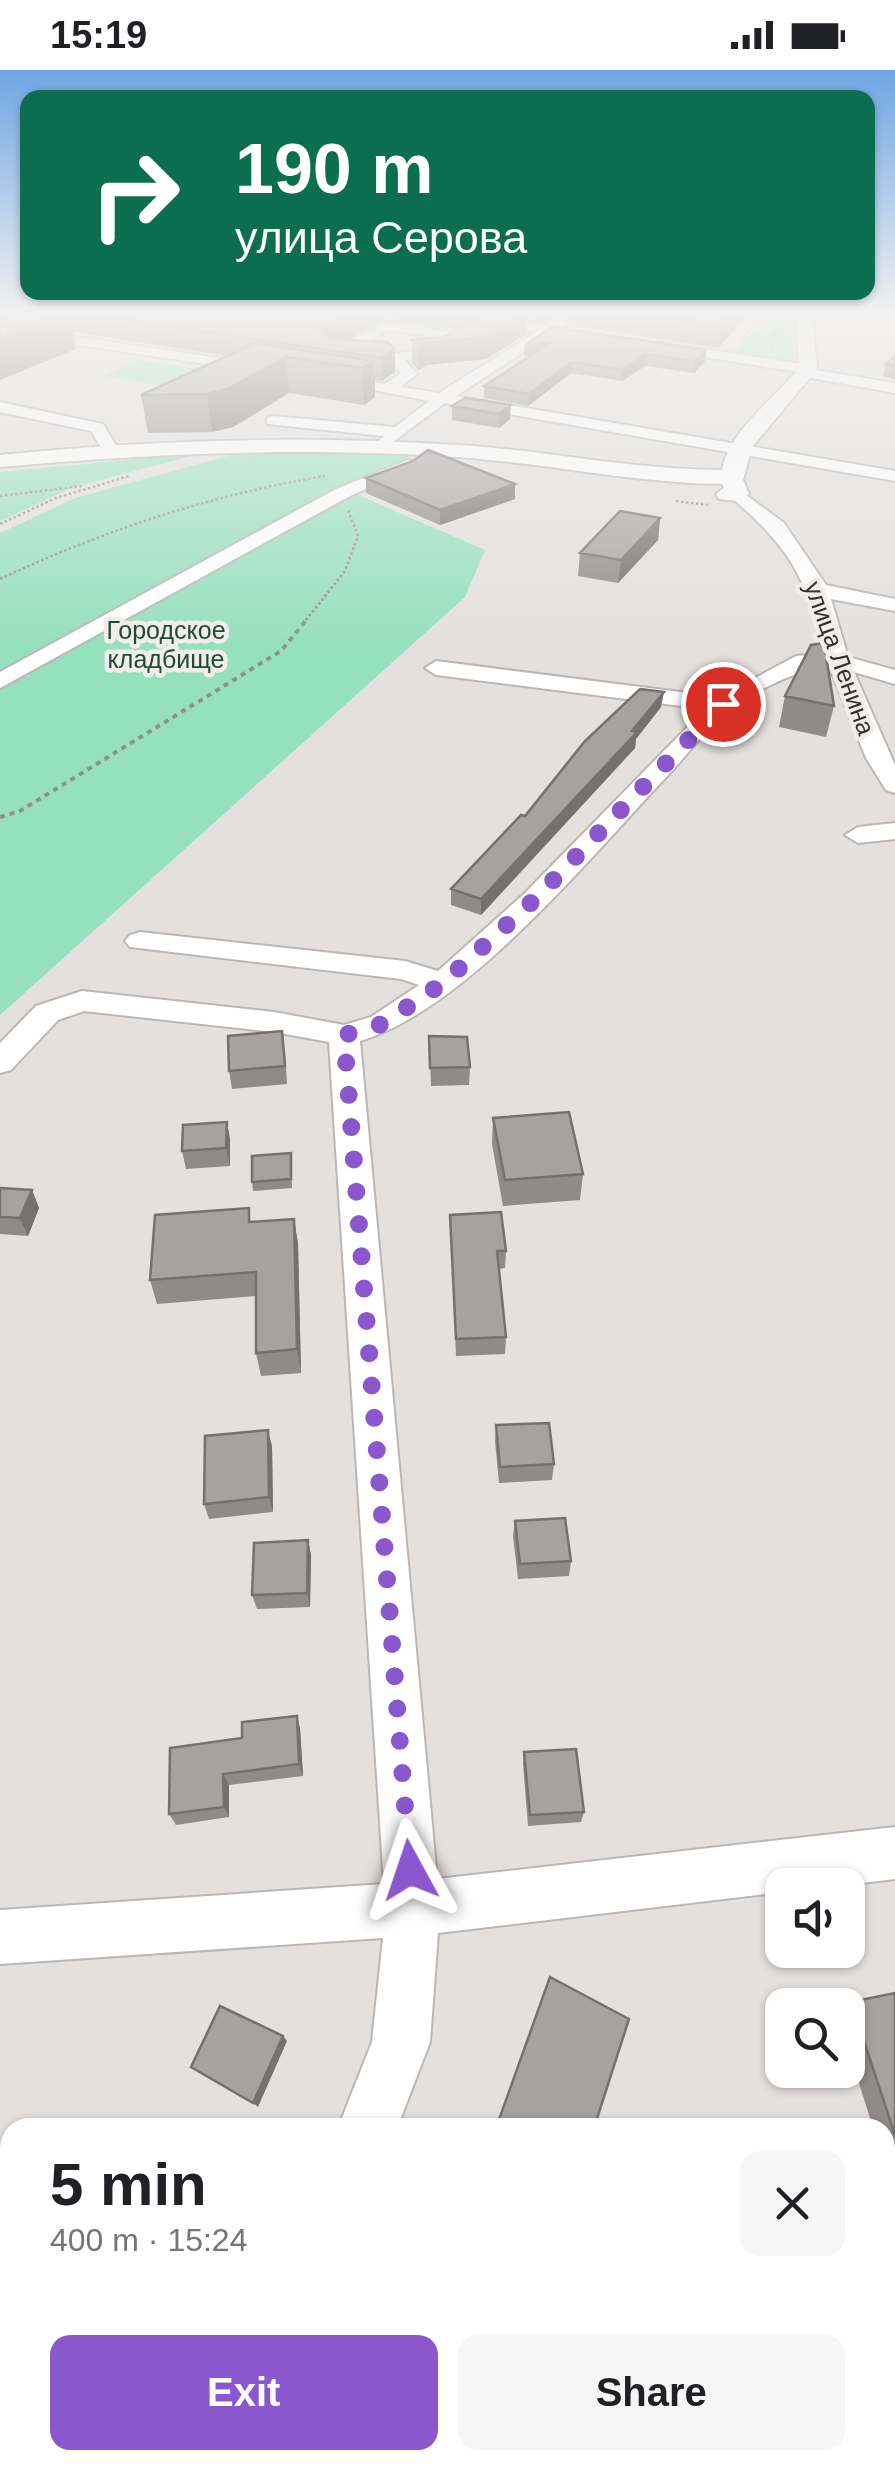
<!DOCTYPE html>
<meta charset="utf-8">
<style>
:root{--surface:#fff;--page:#f6f6f6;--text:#202124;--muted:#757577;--accent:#8a57cf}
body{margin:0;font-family:Helvetica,sans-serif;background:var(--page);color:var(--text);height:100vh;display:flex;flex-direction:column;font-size:38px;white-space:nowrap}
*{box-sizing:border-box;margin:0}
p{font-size:32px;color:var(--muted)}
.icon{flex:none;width:55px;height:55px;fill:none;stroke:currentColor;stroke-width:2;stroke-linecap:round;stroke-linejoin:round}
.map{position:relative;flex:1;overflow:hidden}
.side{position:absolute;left:0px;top:2048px;width:895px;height:352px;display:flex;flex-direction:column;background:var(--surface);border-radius:30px 30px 0 0;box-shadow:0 2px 8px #0004}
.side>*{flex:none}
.banner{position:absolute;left:20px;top:20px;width:855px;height:210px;border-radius:20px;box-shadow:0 2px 8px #0004;background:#0b6e4f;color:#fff;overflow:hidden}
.controls{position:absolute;left:765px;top:1798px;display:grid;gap:20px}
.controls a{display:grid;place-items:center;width:100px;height:100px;border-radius:20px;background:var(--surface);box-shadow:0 2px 8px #0004;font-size:50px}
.pin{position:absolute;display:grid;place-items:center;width:85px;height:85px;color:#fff;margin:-42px;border:5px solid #fff;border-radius:50%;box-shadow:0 2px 10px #0007}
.me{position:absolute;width:110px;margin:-55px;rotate:355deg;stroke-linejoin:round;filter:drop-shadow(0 0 8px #0008)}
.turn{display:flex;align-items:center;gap:35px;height:210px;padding:0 50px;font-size:45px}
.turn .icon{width:130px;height:130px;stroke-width:2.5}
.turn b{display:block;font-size:70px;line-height:85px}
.round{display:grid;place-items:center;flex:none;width:105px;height:105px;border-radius:20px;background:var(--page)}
.overview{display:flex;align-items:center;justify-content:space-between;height:170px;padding:0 50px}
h1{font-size:60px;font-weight:700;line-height:75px}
.button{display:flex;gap:20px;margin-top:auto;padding:20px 50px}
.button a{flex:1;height:115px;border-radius:20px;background:var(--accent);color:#fff;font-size:40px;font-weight:700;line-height:115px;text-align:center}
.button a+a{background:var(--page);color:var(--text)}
.status{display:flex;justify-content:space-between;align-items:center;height:70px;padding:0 50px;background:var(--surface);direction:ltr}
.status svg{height:28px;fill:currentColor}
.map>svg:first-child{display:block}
</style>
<div class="status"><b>15:19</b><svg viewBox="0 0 49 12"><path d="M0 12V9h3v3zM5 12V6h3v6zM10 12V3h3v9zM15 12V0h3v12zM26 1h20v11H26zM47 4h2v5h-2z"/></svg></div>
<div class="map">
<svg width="895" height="2398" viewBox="0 0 895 2398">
<rect width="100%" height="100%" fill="#e3e0de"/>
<path fill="#95e0bd" d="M768,240H789L794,292L737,284Z
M138,290L231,304L196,321L103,306Z
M203,383L74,417L0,451V402Z
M235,384H383L405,386L437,398L356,424L485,480L465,527L0,945V463L75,428Z"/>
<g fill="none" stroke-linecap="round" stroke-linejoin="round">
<g stroke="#bbb7b6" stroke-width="4">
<path id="minor" d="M412,240H443L546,255L559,249L566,253L561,257L606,267L599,271L551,264L456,326L895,401V411L445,333L381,381L373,376L384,366L267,354V348L273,346L395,357L429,331L317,309L324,305L385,314L401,303L387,287L389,284L433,279L451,270L389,260L347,282L358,284V290L325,284L387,252L470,265V271L441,286L405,290L417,304L401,317L439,323L536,262Z
M0,255L265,295L272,299L265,303L0,263Z
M658,272L808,295L815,300L895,313V323L806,307L799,302L653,279L651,276Z
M0,332L103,354L119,380L105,384L91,361L0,342Z
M408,390L422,394L348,427L0,618V602L336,419Z
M738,419L784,453L826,515L895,529V541L831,529L848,587L895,600V614L854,602L895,695V723L886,720L866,688L830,598C798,598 759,619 733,638C709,655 689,683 669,704C592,785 466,940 360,971L437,1809L895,1757V1809L846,1815H782V1822L438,1863L430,1972L397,2058H338L372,1972L383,1868L0,1894V1840L384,1814L329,972L274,962L84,941L58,950L11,1000L0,1003V973L36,936L82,921L274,942L344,955L371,947L419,915L401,909L130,877L125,871L130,865L140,862L405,891L438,901L525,823L705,639L436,605L425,598L436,591L720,627L796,586L825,584C806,508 792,480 732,428V420Z
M895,753V769L858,773L845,765L858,757Z
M197,2390H265L262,2398H194Z"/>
</g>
<g stroke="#bbb7b6" stroke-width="4">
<path id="major" d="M796,240H812L817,299L752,377L743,410L749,424L738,431L719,429L716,424L724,418L722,414C633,413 546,393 457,387C305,377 152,383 0,397V385C152,370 304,365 457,375C545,380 633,400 722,400C730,359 774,330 799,298Z"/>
</g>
<path stroke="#92908f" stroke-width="2.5" stroke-dasharray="2.5 2.5" stroke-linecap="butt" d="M741,271L764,240
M771,276L780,250
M0,426L83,416
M676,431L708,435
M0,454L56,428L129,406
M0,509C105,460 211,425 325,406
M306,550L345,501L358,466L348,440"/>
<path stroke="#92908f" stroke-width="4" stroke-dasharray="5 5" stroke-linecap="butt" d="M0,747L20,741L281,581L308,548"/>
<use href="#minor" fill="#fff" fill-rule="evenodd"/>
<use href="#major" fill="#fff" fill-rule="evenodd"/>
</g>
<path fill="#8f8b8a" d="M0,240H753L718,278L569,255L561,246L545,251L526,248V264L486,289L427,295L418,300L412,293V270L443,267L456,260L388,248L346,270L395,279V302L382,311L375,310V327L364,335L289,323L233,357L212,362L148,363L141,325L226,286L73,262L76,279Z
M525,275L706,280L705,291L694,303L645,296L622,311L571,303L528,336L484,328V316L532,285L524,286Z
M895,286V309L883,307L886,294Z
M465,328L510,349L499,358L452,350V336Z
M366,408L515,414V429L440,455L366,423Z
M660,448L658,470L618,513L578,506L580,483Z
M785,626L834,636L826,667L779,657Z
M661,637L636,669L635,678L481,845L451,835V819L525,746Z
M429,966L470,997L469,1015L431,1016Z
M285,980L287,1014L232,1019L229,1001Z
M493,1048L583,1104L580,1130L503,1136L492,1074Z
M227,1052L230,1070V1096L186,1099L182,1081Z
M291,1083L292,1118L253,1121L252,1112Z
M0,1118L32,1120L39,1138L28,1166L0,1164Z
M450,1145L506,1181L505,1198L499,1199L506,1267L505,1284L456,1286Z
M294,1149L298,1174L301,1303L261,1306L256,1283V1226L157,1234L150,1210L252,1152Z
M496,1355L554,1394L552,1410L499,1413L495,1371Z
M272,1376L273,1442L209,1449L204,1434Z
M515,1451L571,1491L569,1506L518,1509L513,1466Z
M308,1470L311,1485L310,1537L257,1539L252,1525Z
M300,1658L303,1706L229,1715V1747L176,1755L169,1744L242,1668Z
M524,1682L584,1742L581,1752L528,1756L523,1694Z
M895,1923V2082L885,2083V2058H873L848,1978L846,1935L851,1932Z"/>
<path fill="#747170" d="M361,240H387L388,248L327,280L320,260Z
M546,240H561V246L545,251Z
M736,240H753L718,278L721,255Z
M69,242L76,279L0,310V268Z
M527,242L526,264L486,289L427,295L418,300V277L427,272Z
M552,272L551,283L524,286L525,275Z
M395,279V302L382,311L381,288Z
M706,280L705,291L694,303L695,292Z
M646,284L645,296L622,311L623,300Z
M286,287L289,323L233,357L212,362L207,324Z
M374,291L375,327L364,335L362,298Z
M572,292L571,303L528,336L529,324Z
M511,335L510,349L499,358V344Z
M515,414V429L440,455V440Z
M660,448L658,470L618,513L621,490Z
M664,622L661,637L636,669L635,678L481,845V829L632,661Z
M227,1052L230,1070V1096L226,1078Z
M32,1120L39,1138L28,1166L20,1148Z
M294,1149L298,1174L301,1303L297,1279Z
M268,1360L272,1376L273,1442L269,1427Z
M308,1470L311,1485L310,1537L307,1523Z
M297,1646L300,1658L303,1706L299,1694Z
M223,1704L229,1715V1747L224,1737Z
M283,1966L287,1971L258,2037L253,2033Z"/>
<path fill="#a6a2a0" stroke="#747170" stroke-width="2.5" d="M0,240H57L69,242L0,268Z
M63,240H361L320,260L330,269L388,272L395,279L381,288Z
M468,240H514L527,242L486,267L427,272L418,277L412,270L443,267L472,252L473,241Z
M613,240H736L721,255Z
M552,257L706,280L695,292L646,284L623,300L572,292L529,324L484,316L552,272L525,275Z
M256,273L374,291L362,298L286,287L228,319L207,324L141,325Z
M895,286V295L886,294Z
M465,328L511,335L499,344L452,336Z
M428,380L515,414L440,440L366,408L413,391Z
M620,441L660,448L621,490L580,483Z
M824,573L834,636L785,626L811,575Z
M640,619L664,622L632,661L637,662L481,829L451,819L521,745L525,746L585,671Z
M282,961L285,996L229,1001L228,966Z
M429,966L467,967L470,997L430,998Z
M569,1042L583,1104L505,1110L493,1048Z
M227,1052L226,1078L182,1081L183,1055Z
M291,1083V1109L252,1112V1086Z
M0,1118L32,1120L20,1148L0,1147Z
M249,1138V1152L294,1149L297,1279L256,1283V1202L150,1210L155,1145Z
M501,1142L506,1181H497L506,1267L456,1269L450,1145Z
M549,1353L554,1394L500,1397L496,1355Z
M268,1360L269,1427L204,1434L205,1366Z
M565,1448L571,1491L520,1494L515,1451Z
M308,1470L307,1523L252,1525L254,1473Z
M297,1646L299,1694L223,1704L224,1737L169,1744L170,1678L242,1668V1652Z
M576,1679L584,1742L530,1745L524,1682Z
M550,1907L629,1949L594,2058H496Z
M895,1923V2065L851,1932Z
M220,1936L283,1966L253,2033L191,1997Z"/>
<linearGradient id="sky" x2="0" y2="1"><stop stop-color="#70a6e4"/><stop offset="0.42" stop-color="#f2f1f0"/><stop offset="1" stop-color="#f2f1f0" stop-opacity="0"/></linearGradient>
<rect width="895" height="576" fill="url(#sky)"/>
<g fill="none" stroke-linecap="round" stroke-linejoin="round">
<path stroke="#8a57cf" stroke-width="18" stroke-dasharray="0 32.4" d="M410,1800L344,965L382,954L443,913L535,829L723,634"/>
</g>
<g text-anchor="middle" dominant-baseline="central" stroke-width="9" stroke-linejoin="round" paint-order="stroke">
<g font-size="25" fill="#1c4c38" stroke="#f1edeb">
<text x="166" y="560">Городское<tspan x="166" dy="29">кладбище</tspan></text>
</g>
<g font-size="25" fill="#31302f" stroke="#f1edeb">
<text transform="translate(840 588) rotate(70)">улица Ленина</text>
</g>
</g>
</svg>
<div class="controls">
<a><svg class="icon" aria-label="sound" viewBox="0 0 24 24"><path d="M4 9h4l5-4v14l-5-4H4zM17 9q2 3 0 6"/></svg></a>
<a><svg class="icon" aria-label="search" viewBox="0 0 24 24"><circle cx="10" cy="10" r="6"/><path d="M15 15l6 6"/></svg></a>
</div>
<div class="pin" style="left:723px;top:634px;background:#d93025"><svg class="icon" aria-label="arrive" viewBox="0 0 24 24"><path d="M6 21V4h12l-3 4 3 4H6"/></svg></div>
<svg class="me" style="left:410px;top:1800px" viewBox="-20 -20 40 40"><path d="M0-17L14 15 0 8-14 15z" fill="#8a57cf" stroke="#fff" stroke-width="4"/></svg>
<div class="banner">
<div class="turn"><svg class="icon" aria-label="right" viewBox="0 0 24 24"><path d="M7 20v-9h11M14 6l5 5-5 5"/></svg><div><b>190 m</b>улица Серова</div></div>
</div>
<section class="side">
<div class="overview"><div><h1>5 min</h1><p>400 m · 15:24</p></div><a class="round"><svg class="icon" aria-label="close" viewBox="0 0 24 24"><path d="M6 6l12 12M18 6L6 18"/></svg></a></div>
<div class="button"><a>Exit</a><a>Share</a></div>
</section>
</div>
